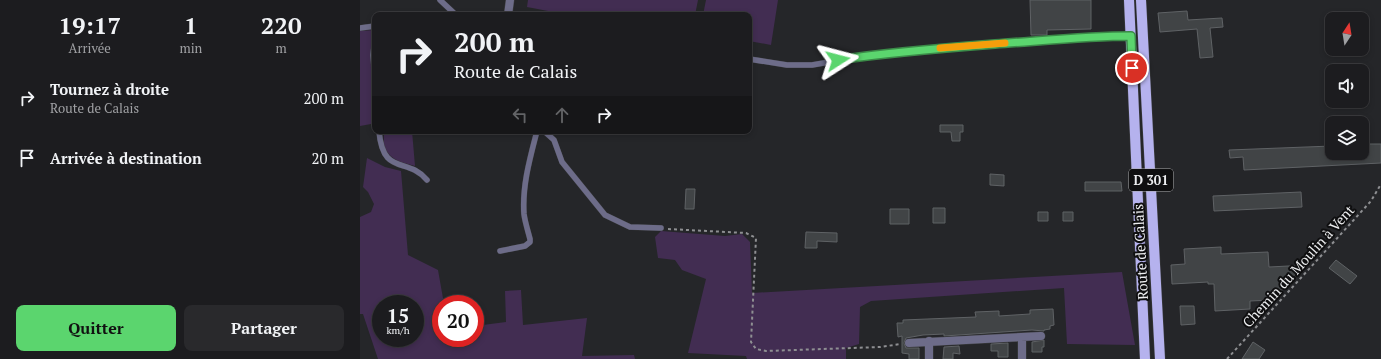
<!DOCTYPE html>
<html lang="fr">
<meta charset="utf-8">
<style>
:root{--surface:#1c1c1f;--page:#29292c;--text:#f1f3f6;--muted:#a0a1a4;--line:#3a3a3d;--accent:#5bd56e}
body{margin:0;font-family:"PT Serif",serif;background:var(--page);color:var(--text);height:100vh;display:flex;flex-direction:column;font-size:15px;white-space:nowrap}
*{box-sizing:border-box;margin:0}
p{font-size:13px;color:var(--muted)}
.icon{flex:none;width:22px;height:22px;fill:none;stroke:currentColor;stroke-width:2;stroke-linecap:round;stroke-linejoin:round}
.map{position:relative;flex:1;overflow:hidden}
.panel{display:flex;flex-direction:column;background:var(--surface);width:360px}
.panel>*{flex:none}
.top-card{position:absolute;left:12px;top:12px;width:380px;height:122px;border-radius:8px;box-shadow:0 2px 6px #0003,0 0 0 1px var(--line);background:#1c1c1f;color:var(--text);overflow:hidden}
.needle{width:26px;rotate:12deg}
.controls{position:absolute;left:965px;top:12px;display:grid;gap:8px}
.controls a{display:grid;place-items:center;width:44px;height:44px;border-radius:8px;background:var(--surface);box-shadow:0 2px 6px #0003,0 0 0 1px var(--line);font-size:20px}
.speed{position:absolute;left:12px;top:295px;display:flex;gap:8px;font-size:20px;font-weight:700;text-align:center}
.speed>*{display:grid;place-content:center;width:52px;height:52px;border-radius:50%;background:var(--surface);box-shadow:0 2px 6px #0003,0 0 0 1px var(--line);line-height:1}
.speed small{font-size:10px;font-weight:400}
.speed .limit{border:6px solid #d22;background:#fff;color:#111}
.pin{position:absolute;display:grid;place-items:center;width:34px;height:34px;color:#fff;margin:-17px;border:2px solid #fff;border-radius:50%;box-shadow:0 1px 4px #0007}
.me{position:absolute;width:44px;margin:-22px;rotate:81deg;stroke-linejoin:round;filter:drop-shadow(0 0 3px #0008)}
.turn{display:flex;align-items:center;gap:14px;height:84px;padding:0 16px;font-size:18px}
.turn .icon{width:52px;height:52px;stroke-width:2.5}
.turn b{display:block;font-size:28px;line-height:34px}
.lanes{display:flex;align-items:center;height:38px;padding:0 16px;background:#0003;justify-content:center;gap:20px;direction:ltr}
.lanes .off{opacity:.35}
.eta{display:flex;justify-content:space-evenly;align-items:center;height:68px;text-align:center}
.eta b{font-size:24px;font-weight:700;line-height:28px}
.cta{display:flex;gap:8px;margin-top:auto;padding:8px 16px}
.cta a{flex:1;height:46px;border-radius:8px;background:var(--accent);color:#111;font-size:16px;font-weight:700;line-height:46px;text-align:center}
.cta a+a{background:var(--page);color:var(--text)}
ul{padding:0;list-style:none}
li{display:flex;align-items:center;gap:12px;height:60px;padding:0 16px}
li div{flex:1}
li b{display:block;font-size:15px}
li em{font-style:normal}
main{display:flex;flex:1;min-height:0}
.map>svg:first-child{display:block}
</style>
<main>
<section class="panel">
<div class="eta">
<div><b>19:17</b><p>Arrivée</p></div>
<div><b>1</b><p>min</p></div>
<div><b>220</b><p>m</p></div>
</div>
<ul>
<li><svg class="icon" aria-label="right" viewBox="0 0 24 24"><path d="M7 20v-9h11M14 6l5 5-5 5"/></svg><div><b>Tournez à droite</b><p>Route de Calais</p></div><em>200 m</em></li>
<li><svg class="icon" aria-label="arrive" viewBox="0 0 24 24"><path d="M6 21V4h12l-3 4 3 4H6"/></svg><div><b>Arrivée à destination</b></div><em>20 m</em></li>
</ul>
<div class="cta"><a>Quitter</a><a>Partager</a></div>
</section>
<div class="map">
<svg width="1021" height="359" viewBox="0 0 1021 359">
<rect width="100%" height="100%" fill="#252629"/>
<path fill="#422d52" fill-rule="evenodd" d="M168,0H338L335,15H209L167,7Z
M346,0H418L411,45L389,41V15H343Z
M15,30V114L11,124L0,126V31Z
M24,131H52L55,166C43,163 30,160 25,148C23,143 24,136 24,131Z
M7,158L25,167L41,171L48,255L78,270L84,304H81V338H115V326L146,322L145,291L161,290L163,325L227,318L222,356L274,355L275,359H18L3,314H0V217L11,212L14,204L8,192L3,187ZM21,304H55V338H21Z
M301,231L365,236L382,234L390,242L392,293L762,272L775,345L707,344L704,288L511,301L500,307L499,344L486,348V359H387L386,356L328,353L346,279L322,270L315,260L298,258L295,237Z"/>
<path fill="#414446" stroke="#5f6265" d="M670,0H731V29L687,30V35H671Z
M827,11L828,20L862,18L863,27L850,28L853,57L840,58L837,29L800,32L798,13Z
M580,125H603V132H600V141H592L591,132H580Z
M1002,144H1021V163L884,170L883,157L870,158L869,150L972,146V153H1002Z
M630,174L644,175V186L630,185Z
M725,182H761L762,191H725Z
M326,189H335L334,209H325Z
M941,192L942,207L854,211L853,196Z
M573,208H585V223H573Z
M530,209H549V224H530Z
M678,212H688V221H678Z
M703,212H713V221H703Z
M446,232L477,233V242L457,241V248H445Z
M861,247V254L908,252L909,267L948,265L912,300L890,301V309L855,311L854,284H848V282L812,284L811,265L825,264L824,249Z
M976,260L997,276L990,284L969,268Z
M820,306H834L835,324L821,325Z
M693,309L694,325L690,326V329L684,330V331L672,330L584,336V334L563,335L546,338L544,343L546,348H559V359H549V354L542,353V336L538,337L537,323H543V320L616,317L615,312L639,311V316L670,314V310Z
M684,340V347H682V352H672V342Z
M893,342L905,350L899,359H882Z
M648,343V357H638V351H631V344Z
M599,346L600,354L593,353V359H583L584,347Z"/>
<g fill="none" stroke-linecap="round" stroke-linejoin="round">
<g stroke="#414245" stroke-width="6">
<path id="service" d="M80,0L96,15
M0,28L15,26
M15,37L13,55L15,80
M389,59L427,65H452L516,54L658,42L753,36H771
M19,131C23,177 47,156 67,180
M184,131L194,140L202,162L245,215L270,227L301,228
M140,251L165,246L170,242V239C168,231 165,222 164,214C162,186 170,158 177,131"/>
</g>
<g stroke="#414245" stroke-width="9">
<path id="minor" d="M148,15L150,0
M662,338V359
M549,343L681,336
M569,359V341"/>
</g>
<g stroke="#414245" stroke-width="11">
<path id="primary" d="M769,0L785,359
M781,0L800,359"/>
</g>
<path stroke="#8e8f92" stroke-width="2" stroke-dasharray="3 3" stroke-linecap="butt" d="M308,229L386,233L396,238L391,342L396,349L406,351L520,347L541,344
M867,359L1011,201L1021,184"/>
<use href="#service" stroke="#6d6c89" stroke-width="5.5"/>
<use href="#minor" stroke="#6d6c89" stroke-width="8"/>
<use href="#primary" stroke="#b5b2ee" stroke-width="10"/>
</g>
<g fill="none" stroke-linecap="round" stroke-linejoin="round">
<g stroke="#3b8a48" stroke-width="10">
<path id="route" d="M478,60C530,52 582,48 635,44C680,41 726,36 771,36L772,68"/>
</g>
<use href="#route" stroke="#5bd56e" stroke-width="7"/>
<path stroke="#f59e0b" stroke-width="7" d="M580,48L645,43"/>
</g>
<g text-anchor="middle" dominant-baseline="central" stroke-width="4" stroke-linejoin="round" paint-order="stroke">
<rect fill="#0f0f10" stroke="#aaaaac" stroke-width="1" x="769" y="169" width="44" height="22" rx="3"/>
<g font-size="13" font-weight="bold" fill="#ecedef">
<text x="791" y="180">D 301</text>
</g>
<g font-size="14" fill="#ecedef" stroke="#0f0f10">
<text transform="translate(780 252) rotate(-93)">Route de Calais</text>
<text transform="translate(938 266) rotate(-48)">Chemin du Moulin à Vent</text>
</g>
</g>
</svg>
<div class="controls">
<a><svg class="needle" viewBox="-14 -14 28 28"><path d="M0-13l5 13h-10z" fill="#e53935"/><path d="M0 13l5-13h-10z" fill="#a0a1a4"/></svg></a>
<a><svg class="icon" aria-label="sound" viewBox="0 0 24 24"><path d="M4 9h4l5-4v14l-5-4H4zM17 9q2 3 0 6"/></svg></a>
<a><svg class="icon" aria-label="layers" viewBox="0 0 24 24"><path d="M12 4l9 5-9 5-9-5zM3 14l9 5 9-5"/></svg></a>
</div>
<div class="speed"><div>15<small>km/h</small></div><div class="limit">20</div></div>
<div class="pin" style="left:772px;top:68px;background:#d93025"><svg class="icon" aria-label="arrive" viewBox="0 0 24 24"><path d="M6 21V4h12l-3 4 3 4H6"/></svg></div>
<svg class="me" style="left:478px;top:60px" viewBox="-20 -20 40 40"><path d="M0-17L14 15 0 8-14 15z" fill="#5bd56e" stroke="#fff" stroke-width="4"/></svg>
<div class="top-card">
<div class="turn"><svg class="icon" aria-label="right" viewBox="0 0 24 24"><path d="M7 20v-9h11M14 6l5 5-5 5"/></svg><div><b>200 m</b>Route de Calais</div></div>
<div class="lanes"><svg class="icon off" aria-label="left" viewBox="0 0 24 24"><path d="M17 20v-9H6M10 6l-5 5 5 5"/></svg><svg class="icon off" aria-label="ahead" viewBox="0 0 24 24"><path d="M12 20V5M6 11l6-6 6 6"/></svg><svg class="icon" aria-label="right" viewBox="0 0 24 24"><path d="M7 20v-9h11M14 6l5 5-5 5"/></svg></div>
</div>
</div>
</main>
